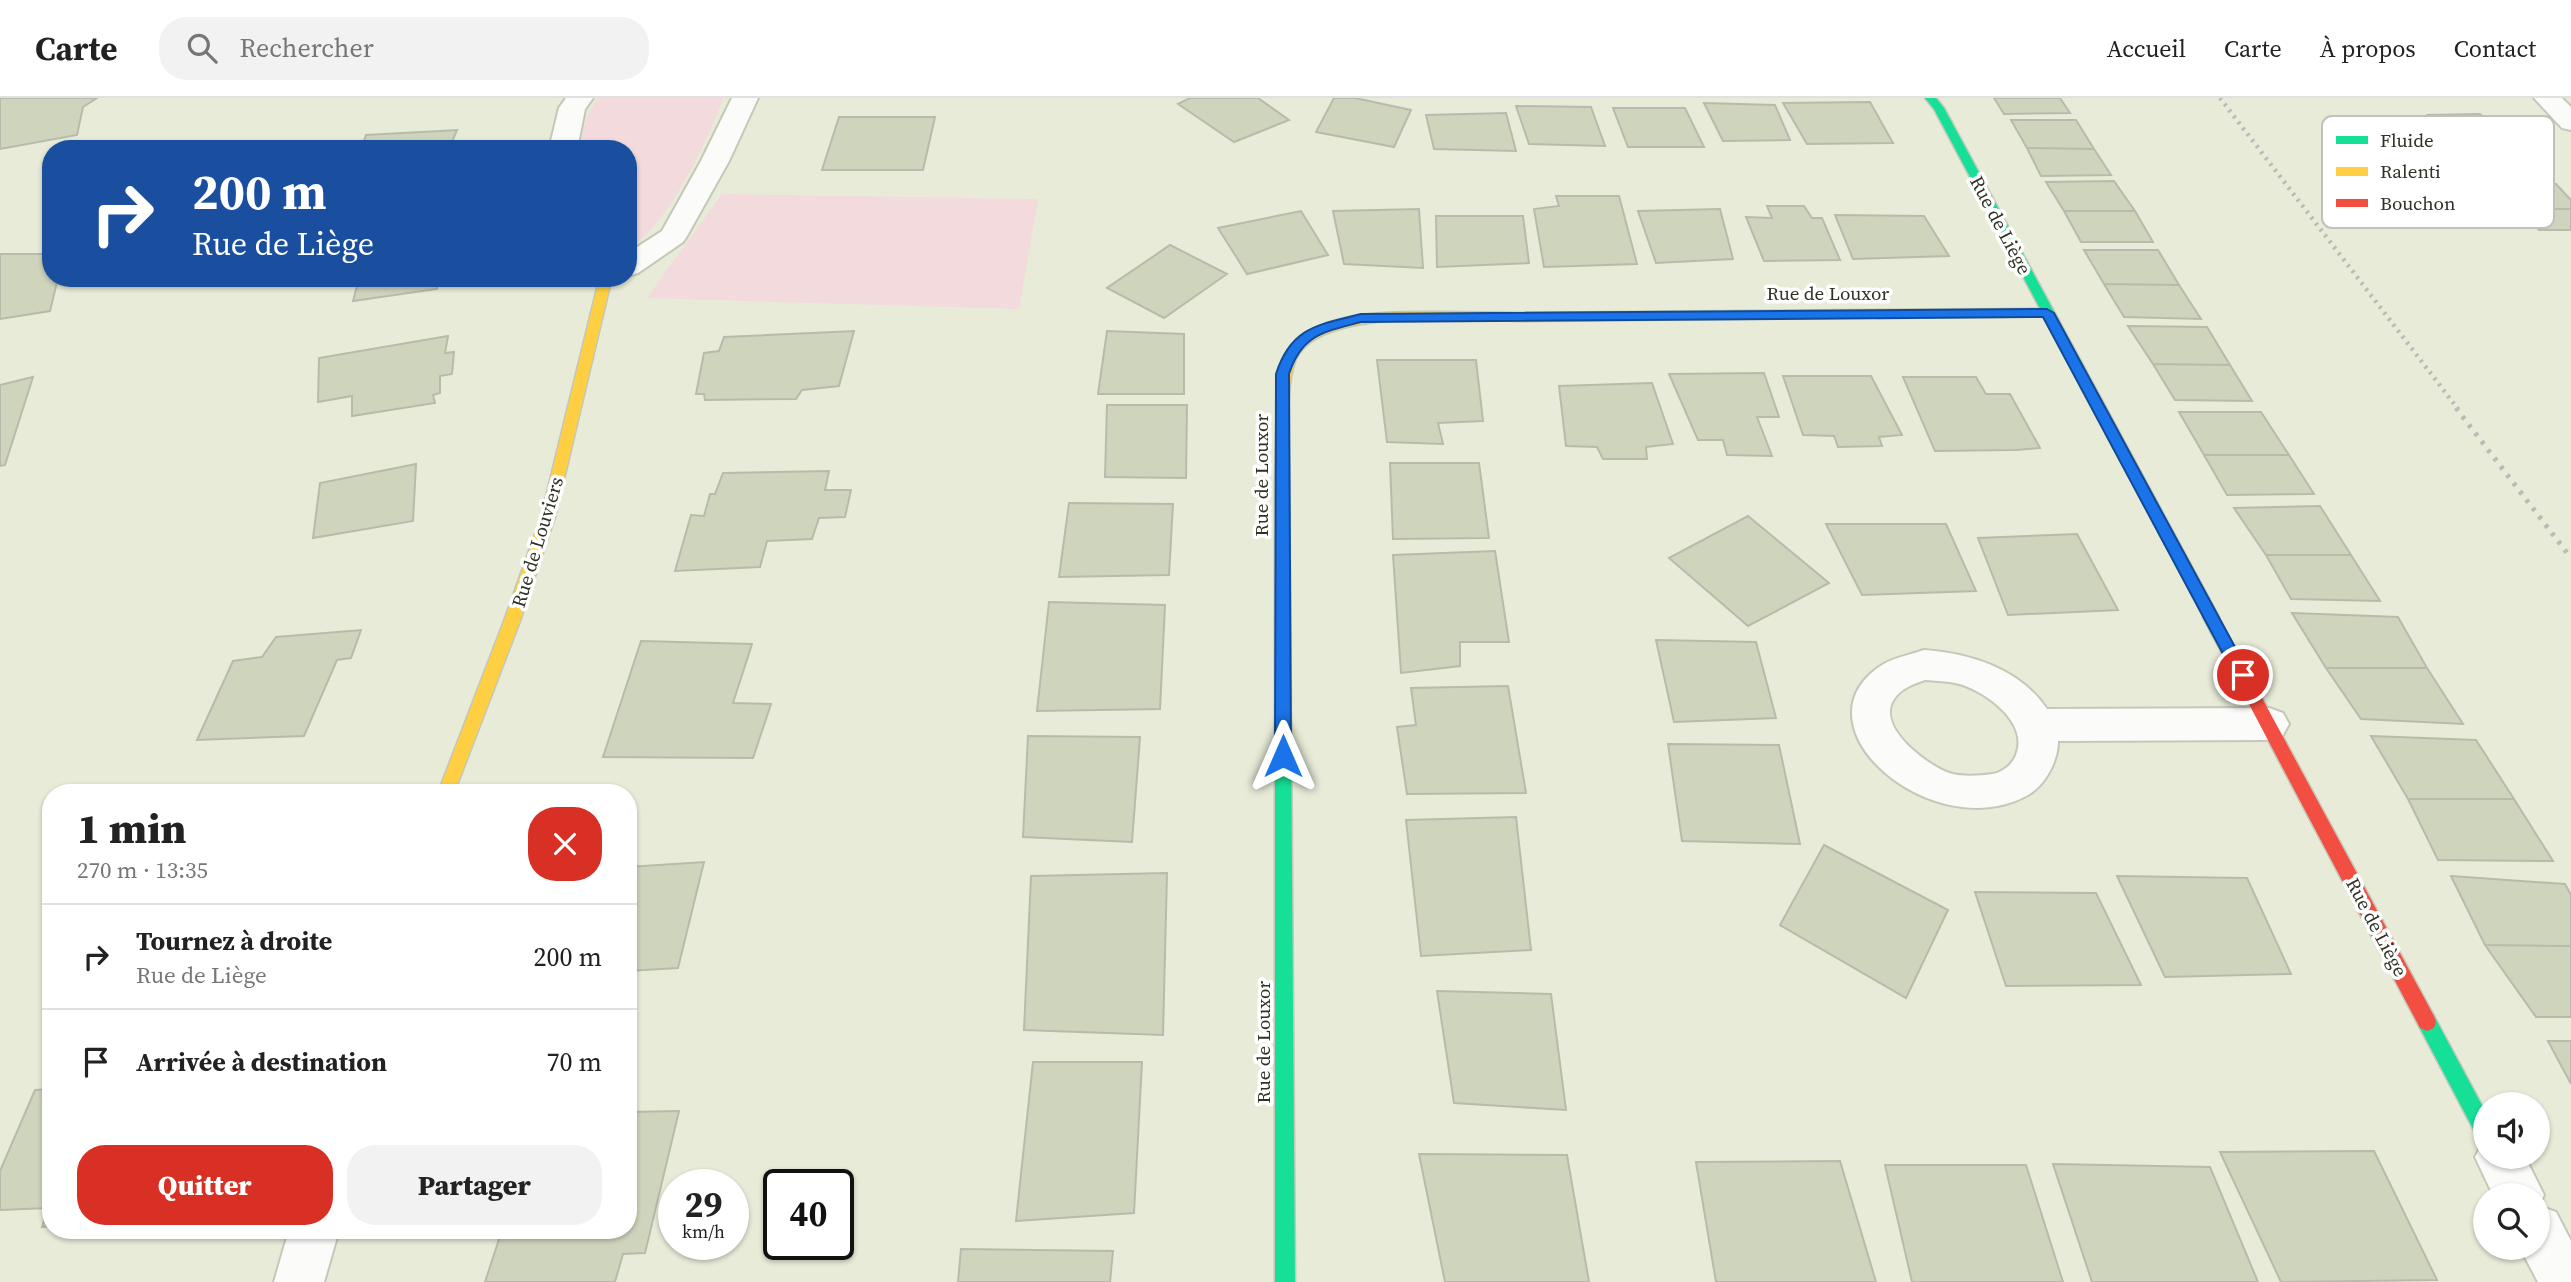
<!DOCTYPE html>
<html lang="fr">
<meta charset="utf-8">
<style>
:root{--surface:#fff;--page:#f2f2f2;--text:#222;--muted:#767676;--line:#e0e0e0;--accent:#d93025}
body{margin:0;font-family:"Source Serif 4",serif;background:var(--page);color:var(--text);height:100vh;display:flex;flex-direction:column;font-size:26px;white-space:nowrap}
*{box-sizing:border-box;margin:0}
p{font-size:23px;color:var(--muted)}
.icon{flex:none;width:38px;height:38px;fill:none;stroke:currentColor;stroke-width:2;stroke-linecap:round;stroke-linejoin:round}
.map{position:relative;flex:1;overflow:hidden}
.sheet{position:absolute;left:42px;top:686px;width:595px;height:455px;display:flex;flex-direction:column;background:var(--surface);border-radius:28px;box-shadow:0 2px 5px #0004}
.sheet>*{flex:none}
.hud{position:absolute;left:42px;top:42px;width:595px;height:147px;border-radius:28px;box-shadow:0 2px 5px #0004;background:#1a4fa0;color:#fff;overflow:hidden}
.fabs{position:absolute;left:2473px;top:994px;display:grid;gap:14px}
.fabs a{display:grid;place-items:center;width:77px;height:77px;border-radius:50%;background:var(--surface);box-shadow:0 2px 5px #0004;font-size:35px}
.speed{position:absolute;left:658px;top:1071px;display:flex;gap:14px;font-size:35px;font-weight:700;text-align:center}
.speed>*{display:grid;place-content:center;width:91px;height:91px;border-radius:50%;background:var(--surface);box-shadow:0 2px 5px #0004;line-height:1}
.speed small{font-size:18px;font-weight:400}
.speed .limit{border:4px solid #111;border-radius:10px;background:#fff;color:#111}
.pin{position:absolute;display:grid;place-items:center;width:60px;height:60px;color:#fff;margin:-30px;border:4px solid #fff;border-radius:50%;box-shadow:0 2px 7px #0007}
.me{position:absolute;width:77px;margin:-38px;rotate:0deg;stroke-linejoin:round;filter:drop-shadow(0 0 5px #0008)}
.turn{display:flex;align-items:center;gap:24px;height:147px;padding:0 35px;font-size:32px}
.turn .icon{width:91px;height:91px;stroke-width:2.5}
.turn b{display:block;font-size:49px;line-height:60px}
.round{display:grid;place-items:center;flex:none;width:74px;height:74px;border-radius:28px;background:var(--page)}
.head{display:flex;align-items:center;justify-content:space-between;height:119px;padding:0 35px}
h1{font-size:42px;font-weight:800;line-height:52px}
.cta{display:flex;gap:14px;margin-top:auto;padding:14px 35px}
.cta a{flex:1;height:80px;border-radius:28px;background:var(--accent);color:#fff;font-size:28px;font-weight:800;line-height:80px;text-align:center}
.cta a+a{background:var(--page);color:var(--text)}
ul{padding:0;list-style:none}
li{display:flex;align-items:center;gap:21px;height:105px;padding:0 35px;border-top:2px solid var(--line)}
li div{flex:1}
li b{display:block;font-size:26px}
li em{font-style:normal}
header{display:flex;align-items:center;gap:42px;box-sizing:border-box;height:98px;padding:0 35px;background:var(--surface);border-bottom:2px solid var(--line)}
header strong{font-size:33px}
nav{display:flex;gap:38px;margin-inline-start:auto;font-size:24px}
.search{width:490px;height:63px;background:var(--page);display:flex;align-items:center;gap:18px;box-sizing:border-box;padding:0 24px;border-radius:28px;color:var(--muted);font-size:26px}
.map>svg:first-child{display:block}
</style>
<header>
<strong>Carte</strong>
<div class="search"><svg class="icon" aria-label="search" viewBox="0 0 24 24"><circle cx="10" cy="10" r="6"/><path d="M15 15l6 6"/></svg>Rechercher</div>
<nav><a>Accueil</a><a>Carte</a><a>À propos</a><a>Contact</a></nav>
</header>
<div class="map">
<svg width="2571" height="1184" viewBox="0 0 2571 1184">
<rect width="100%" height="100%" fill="#e7ebd8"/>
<path fill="#f3dadd" d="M598,0H723C710,39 665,133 628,150V51H579L587,18Z
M722,96L1038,101L1019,211L647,200Z"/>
<path fill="#cfd4bc" stroke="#b8bbac" stroke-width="2" d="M0,0H97L83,9L77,37L0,51Z
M1190,0H1258L1289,22L1234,44L1178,6Z
M1334,0H1355L1411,12L1394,49L1316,34Z
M1994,0H2060L2070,15L2004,16Z
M1870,4L1893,45L1807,46L1783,5Z
M1704,5L1775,7L1790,42L1723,43Z
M1516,8L1591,9L1605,48L1529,46Z
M1613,10H1685L1704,49H1628Z
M1506,15L1516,53L1434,51L1426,17Z
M2480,16L2503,39L2450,40L2428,17Z
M839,19H935L923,72H822Z
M2011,22H2076L2094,51L2027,50Z
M457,32L449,51H361L366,37Z
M2027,50L2094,51L2111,77L2041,78Z
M2114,83L2135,113H2064L2046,84Z
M2497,86H2556L2571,102V111H2520Z
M1556,98H1619L1637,166L1544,169L1534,111L1559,108Z
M1767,108H1804L1812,120H1822L1840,162L1764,163L1746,119L1772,120Z
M1419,111L1423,170L1344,166L1333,113Z
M1720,111L1733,161L1656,165L1638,113Z
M2520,111H2571V132H2539Z
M1301,113L1328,157L1247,176L1218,130Z
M2064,113H2135L2153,144H2081Z
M1835,117L1924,118L1949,158L1853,161Z
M1436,118H1523L1529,165L1437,169Z
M1170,147L1227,176L1164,220L1107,190Z
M2084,152H2158L2179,187L2104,186Z
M0,156H51V180H58L50,213L0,221Z
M359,180H437V191L353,203Z
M2104,186L2179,187L2201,221L2124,219Z
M2128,228L2207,229L2230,267L2153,266Z
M854,233L839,288L802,292L796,301L705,302L704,296H696L704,255L719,253L724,239Z
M1107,233L1184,236V296H1098Z
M448,238L445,255L454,254L452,276L440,278V295L433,297L435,305L352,318V298L318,304L319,260Z
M1377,262H1476L1483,323L1438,325L1443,346L1387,344Z
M2153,266L2230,267L2252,303L2175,302Z
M1764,275L1779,319H1757L1772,358L1727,357L1723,342H1698L1669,276Z
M1783,278H1871L1902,337L1879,339L1882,348L1838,349L1834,338L1803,337Z
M33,279L5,367L0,368V287Z
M1903,279H1976L1986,296H2010L2040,350L2016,352L1935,353Z
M1652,285L1673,346L1646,349L1647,361H1603L1597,349L1566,348L1559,288Z
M1107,307H1187L1186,380L1105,379Z
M2179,314H2261L2289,357H2204Z
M2204,357H2289L2314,396L2227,397Z
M1390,365H1479L1489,440L1393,441Z
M416,366L413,423L313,440L320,385Z
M829,373L825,392H851L845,419L819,420L812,441L767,443L760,469L675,473L691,417L704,418L710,396H715L723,375Z
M1069,405L1173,406L1169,477L1059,479Z
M2320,408L2351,457H2266L2234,410Z
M1748,418L1829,485L1748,528L1669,460Z
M1826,426H1946L1976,493L1862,497Z
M2077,436L2118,512L2008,517L1978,440Z
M1495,453L1509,544H1460V568L1401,575L1393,457Z
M2266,457H2351L2380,503L2291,501Z
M1049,504L1165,507L1160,611L1037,613Z
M2292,515L2398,519L2427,570H2326Z
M361,532L351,560L337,562L304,638L197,642L233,563L262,559L276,539Z
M1656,542L1756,544L1776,620L1674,624Z
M641,543L752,546L733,605L771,606L753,660L603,659Z
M2326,570H2427L2463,626L2361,621Z
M1508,588L1526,695L1407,696L1397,629L1416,627L1411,590Z
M1028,638L1140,639L1132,744L1023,739Z
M2371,638L2476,642L2514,701H2408Z
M1668,646L1779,647L1800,746L1682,743Z
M2408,701H2514L2553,763L2438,762Z
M1516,719L1531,852L1421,858L1406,722Z
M1824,747L1948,812L1906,900L1780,827Z
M704,764L678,870L628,873V769Z
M1167,775L1163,937L1024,932L1031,778Z
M2117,778L2247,780L2291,876L2165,879Z
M2451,778L2565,786L2571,797V848L2485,847Z
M1975,794L2096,795L2141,887L2006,888Z
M2485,847L2571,848V919H2536Z
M1437,893L1551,896L1566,1012L1454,1005Z
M2548,943H2571V986Z
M1033,964H1142L1134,1115L1016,1123Z
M51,991V1128L42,1129L48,1110L0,1112V1073L35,992Z
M679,1013L645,1155L623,1156L615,1184H485L502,1132H628V1014Z
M2374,1053L2437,1182L2281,1184L2220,1054Z
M1419,1056L1567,1057L1589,1184H1445Z
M1840,1063L1876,1184H1716L1696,1064Z
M2053,1066L2210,1069L2258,1184H2092Z
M1885,1067H2026L2063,1184H1912Z
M961,1151L1113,1153L1110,1184H958Z"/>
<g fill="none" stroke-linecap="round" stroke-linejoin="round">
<g stroke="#c5c8b9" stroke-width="4">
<path id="street" d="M566,0H593L585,11L577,51H549L559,10Z
M732,0H758L729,63L687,138L683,144L638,175L628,178V155L662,133L701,63Z
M2534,0H2562L2571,9V32L2562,30Z
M1924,552C1970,555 2020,571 2047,611L2269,610L2283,615L2289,626L2283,637L2269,642L2058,643C2058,664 2044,690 2024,699C1932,746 1793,630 1879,569C1891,560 1910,557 1924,552ZM1925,582C1938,583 1951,583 1963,587C1988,596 2029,625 2016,657C2013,666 2002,675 1992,676C1979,678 1962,679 1949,675C1927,667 1875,629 1894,601C1901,590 1914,586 1925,582Z
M2485,1041V1059H2525L2544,1097L2539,1108L2556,1114L2571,1143V1184H2538L2520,1150H2538V1097H2493L2475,1059Z
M289,1132H339L324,1184H274Z"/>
</g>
<g stroke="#c5c8b9" stroke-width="3">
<path id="fast" d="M1925,0H1936L1944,10L2219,519L2216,523H2206L1934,11Z
M1877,212L1883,216L1881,219L1525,223L1519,219L1525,215Z
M1283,629L1289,630L1291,635L1295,1184H1275V635L1277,630Z
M2427,915L2434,918L2485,1013V1043L2478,1040L2420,930L2418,924L2420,918Z"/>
</g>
<g stroke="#c5c8b9" stroke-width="3">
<path id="slow" d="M603,180H617L610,187L555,419L520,523L454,695H438L504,523L541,419L598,186Z
M1442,214L1525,215L1531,219L1525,223C1475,222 1319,208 1296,261C1284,290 1289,351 1289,384L1287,387H1277L1275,384C1276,360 1276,337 1277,313C1277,301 1276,287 1278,275C1293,209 1389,214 1442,214Z"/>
</g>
<g stroke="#c5c8b9" stroke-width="3">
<path id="jam" d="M2047,211L2053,215L2051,218L1877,220L1871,216L1877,212Z
M1282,379L1289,384L1291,635L1289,640H1277L1275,635V384Z
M2211,513L2216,515L2434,918L2436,924L2434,930L2427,933L2420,930L2203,519Z"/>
</g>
<use href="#street" fill="#fbfcf9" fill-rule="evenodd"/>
<use href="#fast" fill="#16e098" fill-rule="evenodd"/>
<use href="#slow" fill="#ffcf43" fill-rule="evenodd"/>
<use href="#jam" fill="#f24e42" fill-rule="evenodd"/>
<path stroke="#babbb7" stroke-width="4.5" stroke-dasharray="2.5 5" stroke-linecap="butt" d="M2220,0L2458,311"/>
<path stroke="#babbb7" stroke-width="5" stroke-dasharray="3.5 7" stroke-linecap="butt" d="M2456,310L2571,460"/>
</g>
<path fill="#1a73e8" stroke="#114b97" stroke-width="2" d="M2047,211L2054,215L2248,573L2251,577L2248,582H2237L2043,219L1361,224C1324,234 1302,236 1289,276L1291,658L1289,662H1277L1275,658L1276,276C1291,229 1318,227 1361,216Z"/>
<g text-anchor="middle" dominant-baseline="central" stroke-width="7" stroke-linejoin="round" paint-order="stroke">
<g font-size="19" fill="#2e3123" stroke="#fff">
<text transform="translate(2001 127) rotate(62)">Rue de Liège</text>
<text x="1828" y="195">Rue de Louxor</text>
<text transform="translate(1261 377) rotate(-90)">Rue de Louxor</text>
<text transform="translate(537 444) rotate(-73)">Rue de Louviers</text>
<text transform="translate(2377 829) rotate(62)">Rue de Liège</text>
<text transform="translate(1263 944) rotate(-90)">Rue de Louxor</text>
</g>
</g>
<rect x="2322" y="18" width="232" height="112" rx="10" fill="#fff" stroke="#c0c1bd" stroke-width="2"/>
<rect x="2336" y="38" width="32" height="8" fill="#16e098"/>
<rect x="2336" y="69" width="32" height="9" fill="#ffcf43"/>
<rect x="2336" y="101" width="32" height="8" fill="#f24e42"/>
<g font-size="19" fill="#2e3123">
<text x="2380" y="49">Fluide</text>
<text x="2380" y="80">Ralenti</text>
<text x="2380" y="112">Bouchon</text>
</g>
</svg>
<div class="fabs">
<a><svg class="icon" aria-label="sound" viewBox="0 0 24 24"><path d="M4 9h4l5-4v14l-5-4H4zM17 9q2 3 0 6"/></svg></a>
<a><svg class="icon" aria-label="search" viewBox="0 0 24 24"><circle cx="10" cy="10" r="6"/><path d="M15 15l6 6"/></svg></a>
</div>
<div class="speed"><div>29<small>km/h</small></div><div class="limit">40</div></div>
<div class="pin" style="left:2243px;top:577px;background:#d93025"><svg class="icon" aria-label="arrive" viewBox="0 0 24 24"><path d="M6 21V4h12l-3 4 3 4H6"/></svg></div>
<svg class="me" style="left:1283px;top:658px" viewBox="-20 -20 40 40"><path d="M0-17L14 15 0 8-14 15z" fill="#1a73e8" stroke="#fff" stroke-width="4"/></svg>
<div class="hud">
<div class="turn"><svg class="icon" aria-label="right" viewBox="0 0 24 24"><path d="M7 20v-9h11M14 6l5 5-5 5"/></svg><div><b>200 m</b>Rue de Liège</div></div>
</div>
<section class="sheet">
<div class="head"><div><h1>1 min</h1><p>270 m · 13:35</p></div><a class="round" style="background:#d93025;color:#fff"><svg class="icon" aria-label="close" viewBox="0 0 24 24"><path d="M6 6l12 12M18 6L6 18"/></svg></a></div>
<ul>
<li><svg class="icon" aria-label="right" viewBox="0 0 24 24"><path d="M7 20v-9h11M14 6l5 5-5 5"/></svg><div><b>Tournez à droite</b><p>Rue de Liège</p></div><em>200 m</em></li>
<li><svg class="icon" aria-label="arrive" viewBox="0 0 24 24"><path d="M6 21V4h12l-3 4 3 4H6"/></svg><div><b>Arrivée à destination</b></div><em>70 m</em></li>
</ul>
<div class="cta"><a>Quitter</a><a>Partager</a></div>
</section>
</div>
